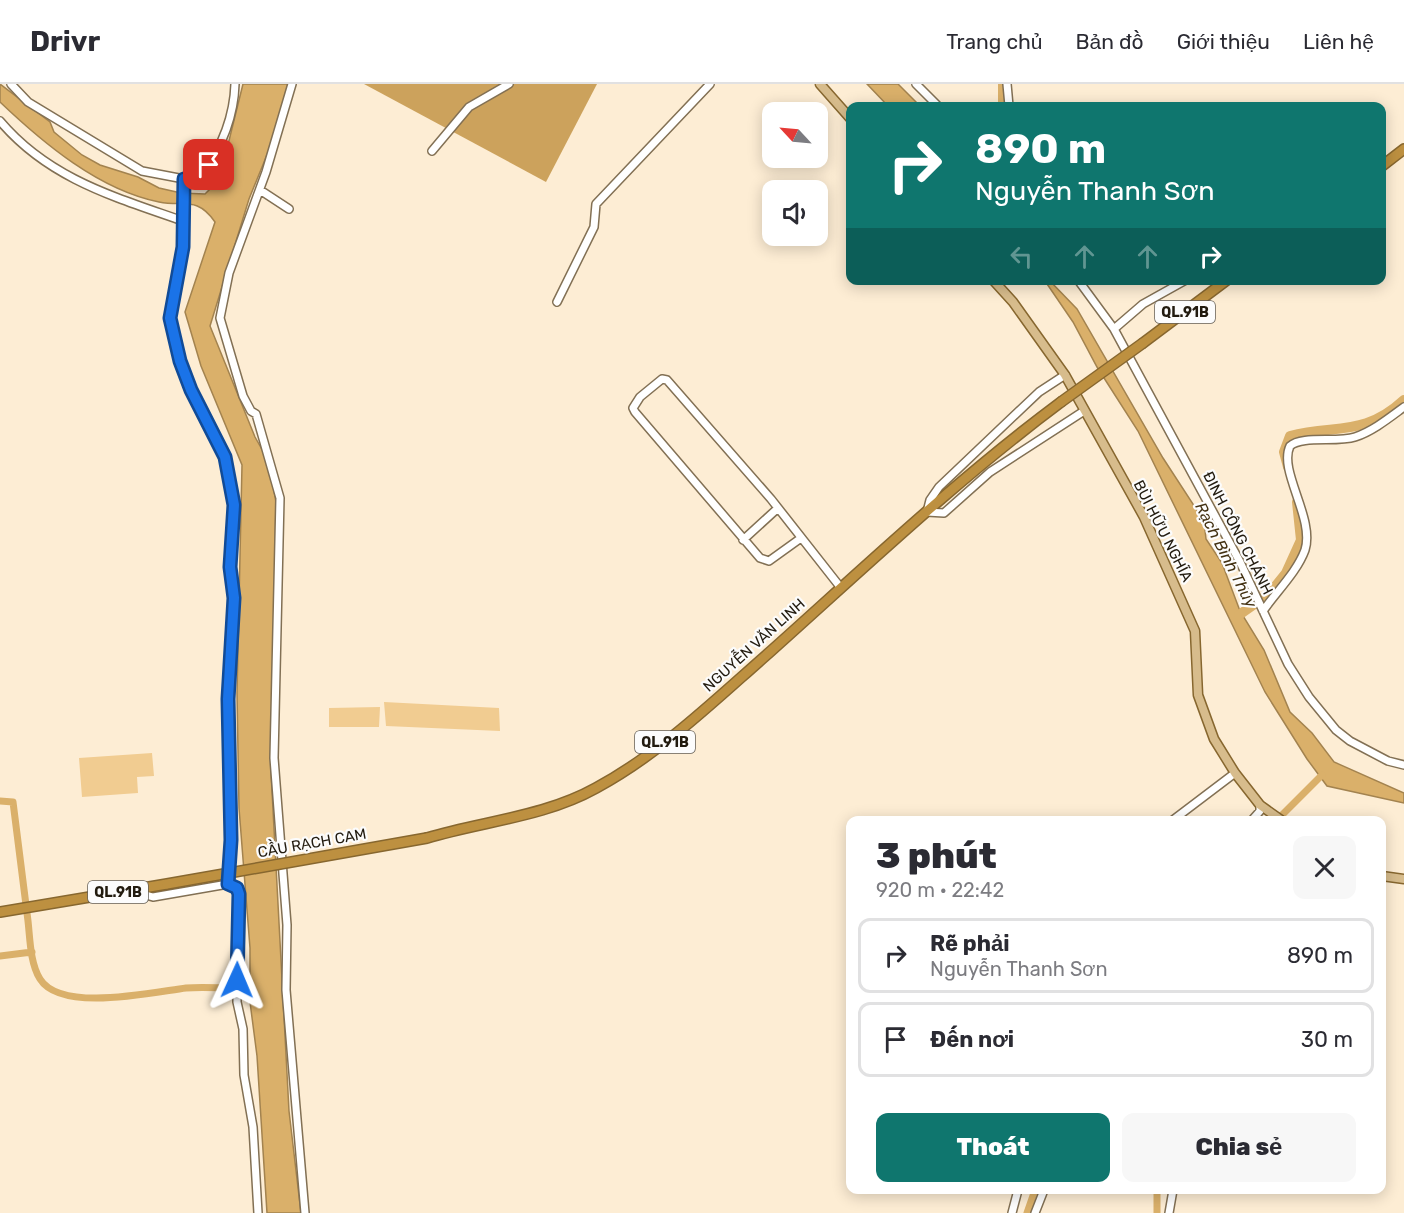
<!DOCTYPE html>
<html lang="vi">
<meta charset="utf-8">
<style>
:root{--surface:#fff;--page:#f7f7f7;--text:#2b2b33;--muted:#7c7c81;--line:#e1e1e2;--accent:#0f766e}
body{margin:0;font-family:Rubik,sans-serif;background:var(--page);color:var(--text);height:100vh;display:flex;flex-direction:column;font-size:22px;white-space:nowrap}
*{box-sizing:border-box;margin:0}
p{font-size:20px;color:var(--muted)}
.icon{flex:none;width:33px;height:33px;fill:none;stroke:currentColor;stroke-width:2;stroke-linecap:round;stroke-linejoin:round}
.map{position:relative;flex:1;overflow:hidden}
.details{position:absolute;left:846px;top:732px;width:540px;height:378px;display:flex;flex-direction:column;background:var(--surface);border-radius:12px;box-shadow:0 3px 15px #0003}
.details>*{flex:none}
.hud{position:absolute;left:846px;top:18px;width:540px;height:183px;border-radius:12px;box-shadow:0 3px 15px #0003;background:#0f766e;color:#fff;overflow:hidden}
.needle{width:39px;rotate:296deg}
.fabs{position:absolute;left:762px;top:18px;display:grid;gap:12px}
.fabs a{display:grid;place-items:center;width:66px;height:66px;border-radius:12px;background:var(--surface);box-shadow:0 3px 15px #0003;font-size:30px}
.pin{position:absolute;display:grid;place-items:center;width:51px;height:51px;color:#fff;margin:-26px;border-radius:12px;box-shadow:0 3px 9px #0006}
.me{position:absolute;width:66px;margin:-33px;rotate:1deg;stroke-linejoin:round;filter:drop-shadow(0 0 4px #0008)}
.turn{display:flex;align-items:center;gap:21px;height:126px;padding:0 30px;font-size:27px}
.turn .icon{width:78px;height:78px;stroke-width:2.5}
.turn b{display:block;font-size:42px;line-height:51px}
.lanes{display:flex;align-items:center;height:57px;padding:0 30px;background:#0003;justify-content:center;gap:30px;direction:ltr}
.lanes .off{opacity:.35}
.round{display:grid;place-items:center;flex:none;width:63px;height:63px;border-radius:12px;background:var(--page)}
.headline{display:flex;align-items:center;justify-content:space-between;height:102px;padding:0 30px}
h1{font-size:36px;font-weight:800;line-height:45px}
.cta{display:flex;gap:12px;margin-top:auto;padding:12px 30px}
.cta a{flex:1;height:69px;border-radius:12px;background:var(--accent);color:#fff;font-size:24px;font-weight:800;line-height:69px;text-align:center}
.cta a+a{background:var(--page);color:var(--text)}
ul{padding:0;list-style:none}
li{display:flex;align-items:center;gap:18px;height:75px;margin:0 12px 9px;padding:0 18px;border:3px solid var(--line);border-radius:12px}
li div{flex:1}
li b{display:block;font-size:22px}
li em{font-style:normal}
header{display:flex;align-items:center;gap:36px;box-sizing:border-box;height:84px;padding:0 30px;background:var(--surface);border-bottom:2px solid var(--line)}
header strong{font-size:28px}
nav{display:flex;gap:33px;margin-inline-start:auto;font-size:21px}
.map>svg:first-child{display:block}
</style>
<header>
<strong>Drivr</strong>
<nav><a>Trang chủ</a><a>Bản đồ</a><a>Giới thiệu</a><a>Liên hệ</a></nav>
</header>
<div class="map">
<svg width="1404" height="1129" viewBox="0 0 1404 1129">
<rect width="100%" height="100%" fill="#fdedd4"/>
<path fill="#f1cc91" d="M384,618L499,624L500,647L386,642Z
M380,623L379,643H329V624Z
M152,669L154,692L137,693L138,709L82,713L79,674Z"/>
<path fill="#cca25c" d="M364,0H597L546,98Z"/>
<path fill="#dab06a" stroke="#a3834f" stroke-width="1.5" d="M0,0L50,38L54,48L82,71L100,81L138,93L159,104L181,109L205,110L217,98L222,85L243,0H288L271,61L249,115L210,242L255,353L269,378L276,418L271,688L289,1027L301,1129H267L257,972L250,918V864L239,724L237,609L242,381L201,282L185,228L215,138C197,112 184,123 159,118C99,106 43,59 0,18Z
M867,0H898L920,22H888Z
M1045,197H1050L1077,225L1163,374L1204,437L1206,455L1222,479L1240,527L1264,566L1290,628L1312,649L1334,678L1404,709V719L1327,702L1307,675L1265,608L1138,347L1097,283L1073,238Z"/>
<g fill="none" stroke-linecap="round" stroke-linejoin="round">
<path stroke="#dab06a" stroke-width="7" d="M0,717L13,718C18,758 23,797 28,837C30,854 30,879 40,895C61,929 154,908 186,904C210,902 234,906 259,903
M1277,736L1322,691
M0,872L32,868
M1157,1106V1129
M1027,1129L1035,1106"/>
<path stroke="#dab06a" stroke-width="10" d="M1003,0V22
M1288,383L1284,368L1290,352C1336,340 1364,353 1404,316
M1239,531L1270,509L1286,489L1301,456L1297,418"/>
<g stroke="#827054" stroke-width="10">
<path id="minor" d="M11,0L28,18L142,87L184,95L202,91C221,64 234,33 235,0
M292,0L266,88L229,189L220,234L243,312L251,327L256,330L280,414L274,674L287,841L286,906L305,1129
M916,0L938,22
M1007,0L1009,22
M0,37C49,95 115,113 183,137
M432,67L469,23L509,0
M184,95L182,163L170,234L180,277L191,306L225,373L234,421L230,483L234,514L228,615L231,756L228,800
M260,106L289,125
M1078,196L1114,245L1240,478L1288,580L1309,613L1336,646L1350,657L1388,677L1404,681
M557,218L594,143L596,120L710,0
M1114,245L1143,220L1186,196
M1065,291L1039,308L939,403L930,416L927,428L944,429L990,388L1084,327
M801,454L769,477L760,474L635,328L633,324L640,313L662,295L667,296L771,415L841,504
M743,456L778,424
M1263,527C1276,508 1297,488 1305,466C1315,434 1278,387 1290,362C1302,351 1337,359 1355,353C1373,347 1389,334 1404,323
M1173,736L1235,689
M1252,736L1260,727V721
M132,807L153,813L228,800L238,806L237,918L243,945L244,991L253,1043L258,1129
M1012,1129L1018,1106
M1035,1129L1044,1106
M1169,1129L1173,1106"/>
</g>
<g stroke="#87672f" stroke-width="11">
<path id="major" d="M820,0L850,34
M993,196L1013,218L1065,291L1144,433L1195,547L1198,611L1214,655L1235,689L1260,721L1281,736
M1382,792L1404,795"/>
</g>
<g stroke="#87672f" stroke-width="12">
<path id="highway" d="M1382,82L1404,65
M1143,259L1227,196
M427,754C483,737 544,733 596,704C661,669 716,615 771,567C866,482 959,394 1061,318
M0,828L167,800"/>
</g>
<use href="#minor" stroke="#fff" stroke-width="7"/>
<use href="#major" stroke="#d7bc8c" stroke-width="8"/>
<use href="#highway" stroke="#bd9040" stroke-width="9"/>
<g stroke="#87672f" stroke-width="12" stroke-linecap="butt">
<path id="highway-bridge" d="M1061,318L1143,259
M167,800L427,754"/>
</g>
<use href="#highway-bridge" stroke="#bd9040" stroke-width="9"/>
</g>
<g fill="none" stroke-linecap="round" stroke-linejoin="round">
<g stroke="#114b97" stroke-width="15">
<path id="route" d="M209,81L202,91L184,95L183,163L170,234L180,277L191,306L225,373L234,421L230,483L234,514L228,615L231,756L228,800L237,804L239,810L237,896"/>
</g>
<use href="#route" stroke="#1a73e8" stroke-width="10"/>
</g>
<g text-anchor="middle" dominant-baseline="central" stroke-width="4.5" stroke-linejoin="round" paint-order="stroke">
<g fill="#fcfcfc" stroke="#635e56" stroke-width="1.5">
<rect x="1155" y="217" width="60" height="22" rx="4.5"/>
<rect x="635" y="647" width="60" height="22" rx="4.5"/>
<rect x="88" y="797" width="60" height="22" rx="4.5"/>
</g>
<g font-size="14" font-weight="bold" fill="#221b0f">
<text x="1185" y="228">QL.91B</text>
<text x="665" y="658">QL.91B</text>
<text x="118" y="808">QL.91B</text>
</g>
<g font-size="15" fill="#221b0f" stroke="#fcfcfc">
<text transform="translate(1163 447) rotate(63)">BÙI HỮU NGHĨA</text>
<text transform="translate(1238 449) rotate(63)">ĐINH CÔNG CHÁNH</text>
<text transform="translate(754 561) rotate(-42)">NGUYỄN VĂN LINH</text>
<text transform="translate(312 759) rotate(-10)">CẦU RẠCH CAM</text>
</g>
<g font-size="16" font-style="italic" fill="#433112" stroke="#fcfcfc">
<text transform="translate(1226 471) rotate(63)">Rạch Bình Thủy</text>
</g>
</g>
</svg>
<div class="fabs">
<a><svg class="needle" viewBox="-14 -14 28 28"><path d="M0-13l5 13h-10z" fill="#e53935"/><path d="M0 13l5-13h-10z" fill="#7c7c81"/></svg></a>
<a><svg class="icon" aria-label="sound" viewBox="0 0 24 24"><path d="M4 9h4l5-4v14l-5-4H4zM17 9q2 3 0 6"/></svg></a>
</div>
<div class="pin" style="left:209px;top:81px;background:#d93025"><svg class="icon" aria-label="arrive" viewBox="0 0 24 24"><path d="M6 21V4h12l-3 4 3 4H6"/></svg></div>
<svg class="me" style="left:237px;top:896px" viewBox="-20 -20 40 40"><path d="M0-17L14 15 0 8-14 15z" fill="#1a73e8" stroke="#fff" stroke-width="4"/></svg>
<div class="hud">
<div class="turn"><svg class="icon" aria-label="right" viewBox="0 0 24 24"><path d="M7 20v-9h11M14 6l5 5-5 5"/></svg><div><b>890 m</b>Nguyễn Thanh Sơn</div></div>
<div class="lanes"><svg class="icon off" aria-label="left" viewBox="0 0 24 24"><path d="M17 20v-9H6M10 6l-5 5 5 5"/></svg><svg class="icon off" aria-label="ahead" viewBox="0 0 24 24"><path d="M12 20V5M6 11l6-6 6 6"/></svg><svg class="icon off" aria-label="ahead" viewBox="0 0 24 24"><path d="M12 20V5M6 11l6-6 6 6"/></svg><svg class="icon" aria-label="right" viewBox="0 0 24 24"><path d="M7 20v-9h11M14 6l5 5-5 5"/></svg></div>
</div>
<section class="details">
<div class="headline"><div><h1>3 phút</h1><p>920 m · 22:42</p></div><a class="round"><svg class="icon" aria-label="close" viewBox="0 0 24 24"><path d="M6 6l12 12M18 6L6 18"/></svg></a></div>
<ul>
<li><svg class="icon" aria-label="right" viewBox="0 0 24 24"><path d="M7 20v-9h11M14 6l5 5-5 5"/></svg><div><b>Rẽ phải</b><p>Nguyễn Thanh Sơn</p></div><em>890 m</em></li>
<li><svg class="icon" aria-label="arrive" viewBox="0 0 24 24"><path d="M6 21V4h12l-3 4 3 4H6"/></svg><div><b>Đến nơi</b></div><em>30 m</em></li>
</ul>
<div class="cta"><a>Thoát</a><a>Chia sẻ</a></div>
</section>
</div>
